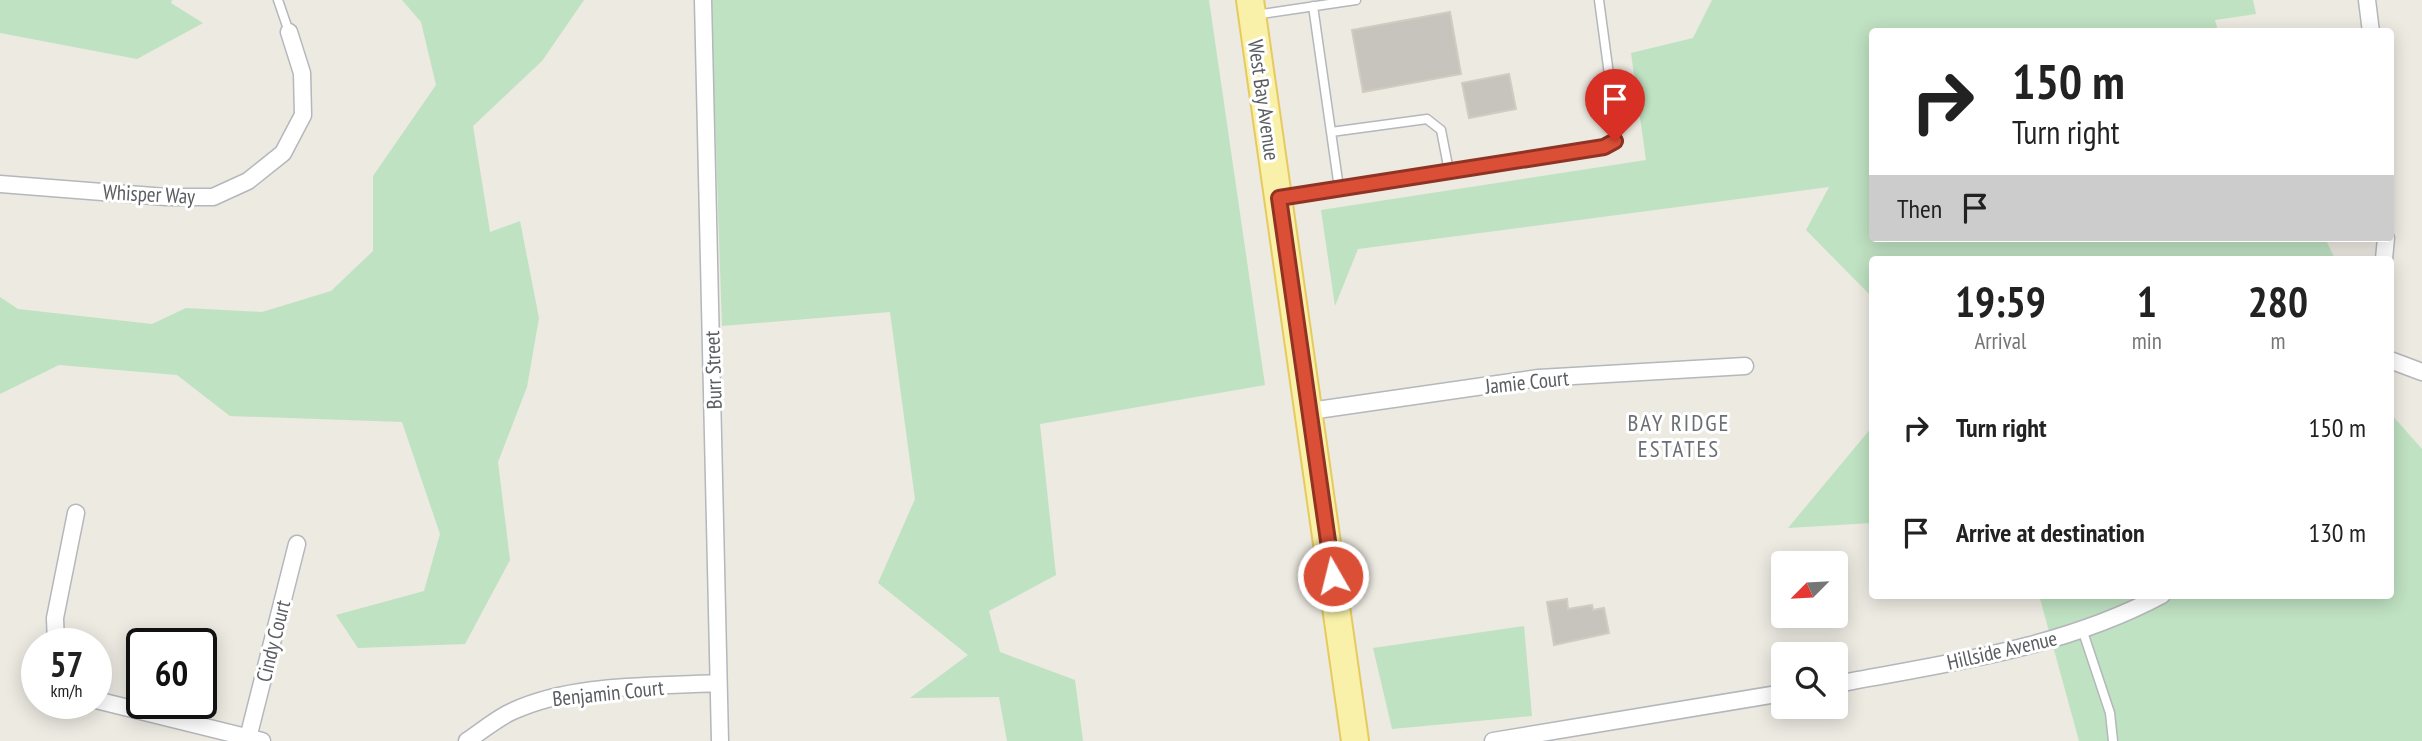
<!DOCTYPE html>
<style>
:root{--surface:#fff;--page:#f2f2f2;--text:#222;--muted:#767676}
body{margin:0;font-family:"PT Sans Narrow",sans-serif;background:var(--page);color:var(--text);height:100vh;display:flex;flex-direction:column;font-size:26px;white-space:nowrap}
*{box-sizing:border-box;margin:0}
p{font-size:23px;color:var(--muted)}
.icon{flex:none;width:38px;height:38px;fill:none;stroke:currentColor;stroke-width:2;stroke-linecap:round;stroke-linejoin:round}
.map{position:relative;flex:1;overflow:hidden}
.side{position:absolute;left:1869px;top:256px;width:525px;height:343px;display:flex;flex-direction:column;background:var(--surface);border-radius:7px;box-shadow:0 4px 18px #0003}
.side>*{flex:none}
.top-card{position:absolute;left:1869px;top:28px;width:525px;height:214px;border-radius:7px;box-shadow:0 4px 18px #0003;background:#fff;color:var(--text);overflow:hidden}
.needle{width:46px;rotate:246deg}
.buttons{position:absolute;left:1771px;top:551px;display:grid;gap:14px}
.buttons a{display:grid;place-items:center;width:77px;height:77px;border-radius:7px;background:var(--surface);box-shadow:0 4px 18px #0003;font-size:35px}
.speed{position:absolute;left:21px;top:628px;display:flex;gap:14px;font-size:35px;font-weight:700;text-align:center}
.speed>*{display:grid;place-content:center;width:91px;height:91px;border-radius:50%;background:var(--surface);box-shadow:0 4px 18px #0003;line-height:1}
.speed small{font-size:18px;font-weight:400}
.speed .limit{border:4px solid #111;border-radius:10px;background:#fff;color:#111}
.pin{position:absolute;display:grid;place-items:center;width:60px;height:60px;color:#fff;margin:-72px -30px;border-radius:50% 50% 50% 0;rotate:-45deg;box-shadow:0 0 7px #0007}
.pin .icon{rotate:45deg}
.me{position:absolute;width:77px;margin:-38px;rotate:352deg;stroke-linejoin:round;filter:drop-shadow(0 0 5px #0008)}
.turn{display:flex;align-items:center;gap:24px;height:147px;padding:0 28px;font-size:32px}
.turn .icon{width:91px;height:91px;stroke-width:2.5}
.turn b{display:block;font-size:49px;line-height:60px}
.then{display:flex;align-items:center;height:66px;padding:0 28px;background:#0003;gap:14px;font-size:26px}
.eta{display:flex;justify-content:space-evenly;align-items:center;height:119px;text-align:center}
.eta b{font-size:42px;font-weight:700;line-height:49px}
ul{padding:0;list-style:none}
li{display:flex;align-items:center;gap:21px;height:105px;padding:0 28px}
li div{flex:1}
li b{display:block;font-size:26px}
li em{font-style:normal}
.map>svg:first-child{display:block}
</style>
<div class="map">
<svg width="2422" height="741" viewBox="0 0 2422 741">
<rect width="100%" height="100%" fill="#eceae1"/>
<path fill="#bfe2c2" d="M0,0H172L171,3L203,23L137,59L0,33Z
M402,0H584L542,61L473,126L490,232L520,221L539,318L527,387L498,462L510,560L465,644L358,648L336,615L424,591L440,534L402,422L230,416L177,375L59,365L0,394V297L18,309L152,324L186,308L262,312L331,291L373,251V176L436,85L421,22Z
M711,0H1209L1265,385L1040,424L1056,575L989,611L1000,652L1075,680L1083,741H1007L999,697L910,698L968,655L878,583L915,499L890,312L722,326Z
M1712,0H2253L2256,14L2215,20L2218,31L1872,32V238H2325L2335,259H1872V297L1806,230L1829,187L1358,249L1335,306L1321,210L1646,160L1631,53L1693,38Z
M2391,414L2422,449V741H2079L2039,595H2390Z
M1872,427V523L1788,528Z
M1524,626L1532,716L1392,729L1373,648Z"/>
<path fill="#c7c4be" stroke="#d0ccc0" stroke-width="2" d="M1450,12L1461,74L1363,92L1352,30Z
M1509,74L1516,109L1469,118L1462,83Z
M1567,599L1568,609L1592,605L1593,610L1604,608L1609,633L1554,645L1547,602Z"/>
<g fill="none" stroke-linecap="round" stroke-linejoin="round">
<g stroke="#b4b7bb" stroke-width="11">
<path id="service" d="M278,0L289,32
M1313,6L1339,188
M1255,15L1356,0
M1331,132L1427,119L1441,130L1449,171
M1282,197L1610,144L1617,134L1599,0
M2083,632L2110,713L2113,741"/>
</g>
<g stroke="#b4b7bb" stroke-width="19">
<path id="minor" d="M703,0L720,741
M2367,0L2371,32
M0,184L166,197H213L248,181L283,153L303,115L302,73L289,32
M2384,259L2386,238
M2390,360L2422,372
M1310,411L1539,378L1745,366
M56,644L55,618L76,513
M1836,684C1947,663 2061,649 2162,595
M96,700L262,741
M248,738L297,544
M467,741C482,731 497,718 513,711C575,683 650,687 717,683
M1493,741L1783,693"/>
</g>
<g stroke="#e7ca5f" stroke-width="30">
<path id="primary" d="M1250,0L1355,741"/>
</g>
<use href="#service" stroke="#fff" stroke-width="8"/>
<use href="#minor" stroke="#fff" stroke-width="16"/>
<use href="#primary" stroke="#f9f1a9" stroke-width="26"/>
</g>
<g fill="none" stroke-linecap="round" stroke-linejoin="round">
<g stroke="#8f3324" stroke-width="18">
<path id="route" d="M1333,576L1279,198L1604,147L1615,141"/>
</g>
<use href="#route" stroke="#dc4f37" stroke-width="12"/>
</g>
<g text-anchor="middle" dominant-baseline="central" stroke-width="6" stroke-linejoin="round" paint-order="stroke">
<g font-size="21" fill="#5a5d61" stroke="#fff">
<text transform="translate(1264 100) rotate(82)">West Bay Avenue</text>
<text transform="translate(149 194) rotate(3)">Whisper Way</text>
<text transform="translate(713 370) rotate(-92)">Burr Street</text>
<text transform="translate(1527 382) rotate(-6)">Jamie Court</text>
<text transform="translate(273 641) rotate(-76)">Cindy Court</text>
<text transform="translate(2002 650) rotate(-13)">Hillside Avenue</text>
<text transform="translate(608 693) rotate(-6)">Benjamin Court</text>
</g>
<g font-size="23" letter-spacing="2" fill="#6b6f73" stroke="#fff">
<text x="1679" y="422">BAY RIDGE<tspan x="1679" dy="26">ESTATES</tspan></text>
</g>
</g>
</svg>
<div class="buttons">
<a><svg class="needle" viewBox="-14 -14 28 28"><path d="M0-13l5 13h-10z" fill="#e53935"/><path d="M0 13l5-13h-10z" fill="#767676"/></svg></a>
<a><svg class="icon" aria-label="search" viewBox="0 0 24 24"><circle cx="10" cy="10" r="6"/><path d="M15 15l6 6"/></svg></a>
</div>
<div class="speed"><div>57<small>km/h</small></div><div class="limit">60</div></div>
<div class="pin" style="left:1615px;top:141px;background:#d93025"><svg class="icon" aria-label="arrive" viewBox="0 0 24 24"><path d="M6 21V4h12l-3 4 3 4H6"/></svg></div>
<svg class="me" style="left:1333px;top:576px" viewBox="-20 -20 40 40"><circle r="17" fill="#dc4f37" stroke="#fff" stroke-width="3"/><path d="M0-11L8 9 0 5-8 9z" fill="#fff"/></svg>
<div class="top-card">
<div class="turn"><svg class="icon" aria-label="right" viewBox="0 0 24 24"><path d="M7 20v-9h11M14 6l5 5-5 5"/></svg><div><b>150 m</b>Turn right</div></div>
<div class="then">Then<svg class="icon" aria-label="arrive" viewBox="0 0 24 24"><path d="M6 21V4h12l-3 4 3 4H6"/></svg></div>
</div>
<section class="side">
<div class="eta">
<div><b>19:59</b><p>Arrival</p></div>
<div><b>1</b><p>min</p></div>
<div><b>280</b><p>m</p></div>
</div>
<ul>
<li><svg class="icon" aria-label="right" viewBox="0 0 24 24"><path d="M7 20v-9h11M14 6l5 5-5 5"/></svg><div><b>Turn right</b></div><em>150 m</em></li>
<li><svg class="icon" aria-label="arrive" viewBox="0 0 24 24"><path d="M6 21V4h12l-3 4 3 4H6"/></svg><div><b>Arrive at destination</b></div><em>130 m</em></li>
</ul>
</section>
</div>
